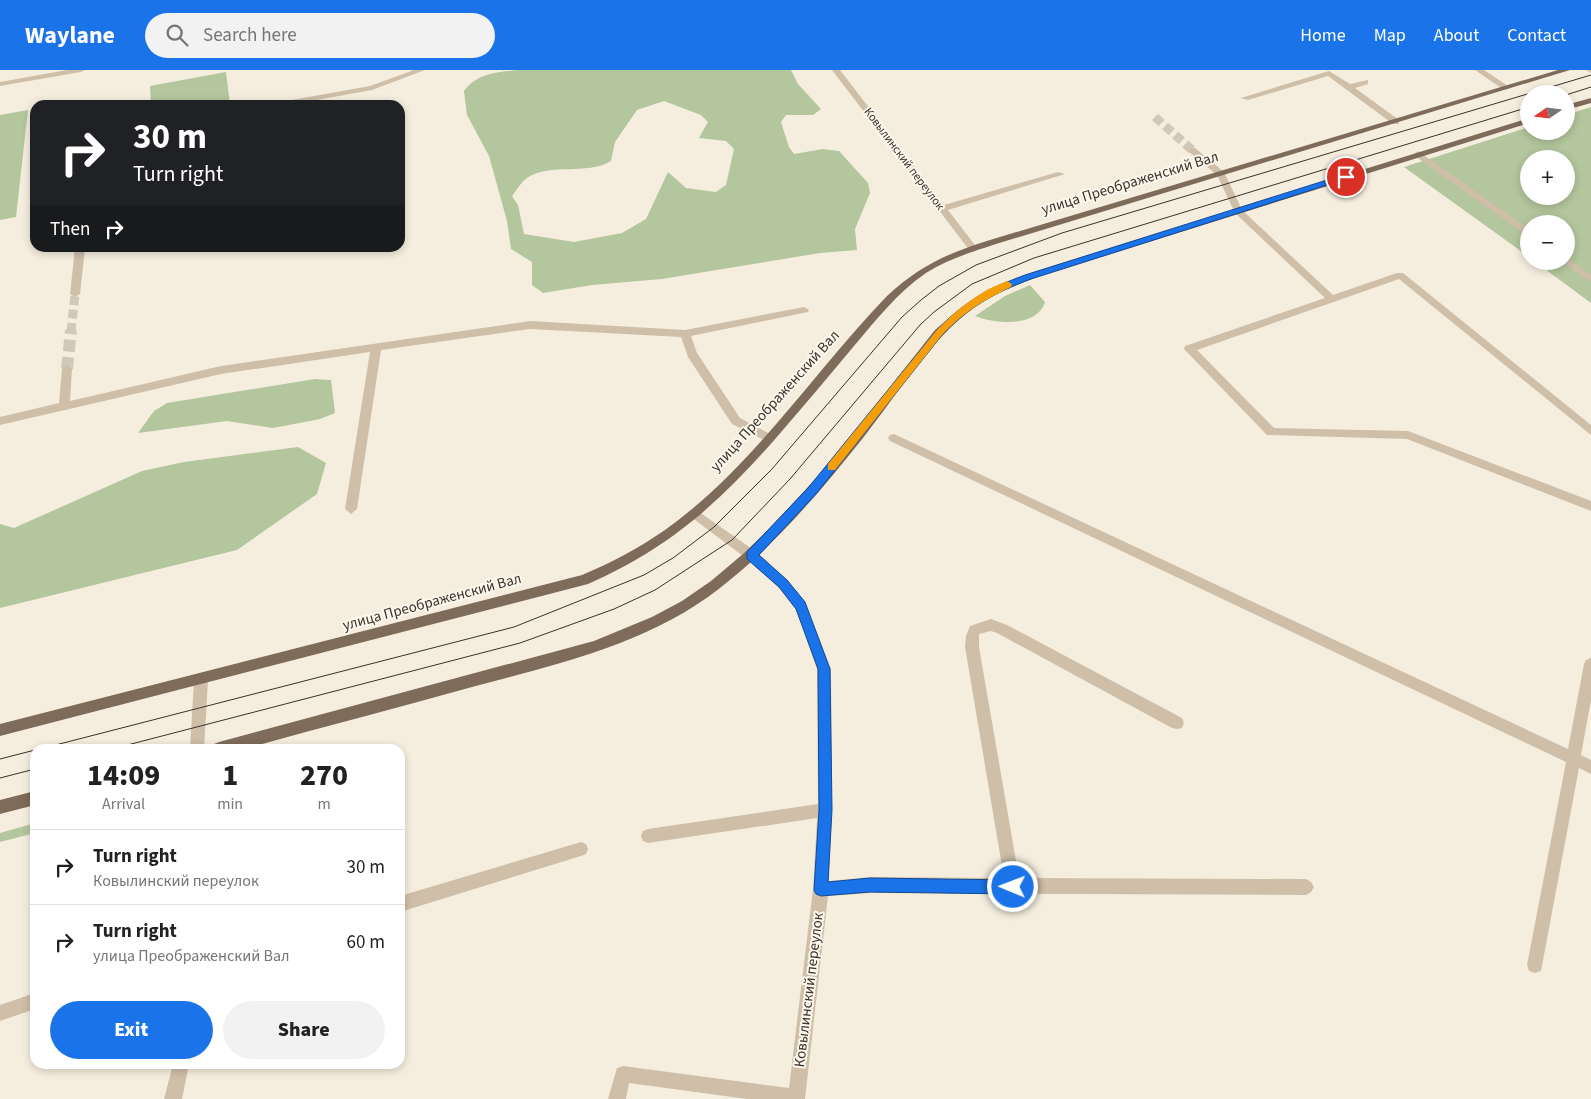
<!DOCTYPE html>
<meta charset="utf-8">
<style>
:root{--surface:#fff;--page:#f2f2f2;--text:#222;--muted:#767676;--line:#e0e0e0;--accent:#1a73e8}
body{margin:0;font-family:"Source Sans 3",sans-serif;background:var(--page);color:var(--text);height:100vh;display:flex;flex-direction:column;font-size:19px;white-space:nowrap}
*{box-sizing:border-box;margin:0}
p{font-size:16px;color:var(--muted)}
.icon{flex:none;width:28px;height:28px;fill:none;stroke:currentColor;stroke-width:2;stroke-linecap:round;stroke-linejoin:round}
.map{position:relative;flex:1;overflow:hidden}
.drawer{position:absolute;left:30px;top:674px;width:375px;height:325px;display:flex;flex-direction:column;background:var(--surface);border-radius:15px;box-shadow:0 2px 8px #0003}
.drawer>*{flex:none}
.guide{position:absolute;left:30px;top:30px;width:375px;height:152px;border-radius:15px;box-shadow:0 2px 8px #0003;background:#202124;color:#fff;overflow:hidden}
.needle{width:32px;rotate:256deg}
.fabs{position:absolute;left:1520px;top:15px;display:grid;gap:10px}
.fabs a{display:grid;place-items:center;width:55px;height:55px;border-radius:50%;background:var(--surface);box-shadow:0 2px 8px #0003;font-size:25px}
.pin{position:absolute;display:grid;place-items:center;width:42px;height:42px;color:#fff;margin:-21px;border:2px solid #fff;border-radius:50%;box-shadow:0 1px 5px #0007}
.me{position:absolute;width:55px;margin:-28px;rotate:271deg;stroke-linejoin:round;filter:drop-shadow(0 0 4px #0008)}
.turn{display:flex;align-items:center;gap:18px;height:105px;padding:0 20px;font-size:22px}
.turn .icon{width:65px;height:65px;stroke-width:2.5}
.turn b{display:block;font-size:35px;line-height:42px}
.then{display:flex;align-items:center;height:48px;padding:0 20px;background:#0003;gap:10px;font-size:19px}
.eta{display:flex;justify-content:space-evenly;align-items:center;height:85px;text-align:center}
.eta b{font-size:30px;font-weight:800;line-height:35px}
.action{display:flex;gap:10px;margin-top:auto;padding:10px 20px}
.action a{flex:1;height:58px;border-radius:30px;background:var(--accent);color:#fff;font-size:20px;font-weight:800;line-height:58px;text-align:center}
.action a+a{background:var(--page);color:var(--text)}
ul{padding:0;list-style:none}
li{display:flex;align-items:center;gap:15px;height:75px;padding:0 20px;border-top:1px solid var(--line)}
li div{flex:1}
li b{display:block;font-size:19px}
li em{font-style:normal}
header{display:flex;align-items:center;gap:30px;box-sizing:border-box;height:70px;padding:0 25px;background:var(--accent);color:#fff}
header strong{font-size:24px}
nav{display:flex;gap:28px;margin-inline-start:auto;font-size:18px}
.search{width:350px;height:45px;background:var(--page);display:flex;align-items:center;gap:12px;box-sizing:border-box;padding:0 18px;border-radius:28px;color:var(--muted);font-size:19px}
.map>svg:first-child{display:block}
</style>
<header>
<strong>Waylane</strong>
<div class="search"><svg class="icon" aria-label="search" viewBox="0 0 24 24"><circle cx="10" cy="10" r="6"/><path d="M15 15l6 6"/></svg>Search here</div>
<nav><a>Home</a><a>Map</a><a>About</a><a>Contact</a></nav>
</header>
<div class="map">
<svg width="1591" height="1029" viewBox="0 0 1591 1029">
<rect width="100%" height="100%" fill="#f5eedf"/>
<path fill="#b3c69d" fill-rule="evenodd" d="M518,0H791L798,14L821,39L813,45H786L781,52L789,77L794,84L823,79L839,81L868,113L870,123L855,159L857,180L820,183L662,209L592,215L543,223L532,215V192L511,179L507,151L489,86L467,45L464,21C477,3 498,2 518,0ZM664,31L701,45L708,52L699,68L726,71L734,79L726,115L716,122L686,118L668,102L646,149L622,163L574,172L524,164L518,135L512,126C516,121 521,112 527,108C551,92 586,106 611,91L615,72L637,40Z
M226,2L230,35H151L150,16Z
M1591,37V233L1534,191H1566V154H1529V187L1404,97L1529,57V61H1566V45ZM1529,89H1566V126H1529Z
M28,40L16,147L0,150V45Z
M1030,215L1045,232C1037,258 995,254 975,246L1005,226Z
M315,309L331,310L335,343L320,349L273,358L227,351L138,363L154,341L167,333Z
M298,377L326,393L317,424L237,480L0,538V454L14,458L142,401L184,392Z
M35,753V763L0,772V763Z"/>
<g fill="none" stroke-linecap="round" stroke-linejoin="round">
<path stroke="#d0c8bb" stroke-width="9" stroke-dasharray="9 4.5" stroke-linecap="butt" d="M1155,47L1192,80
M71,262L75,224"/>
<path stroke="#d0c8bb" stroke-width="12" stroke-dasharray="12 5.5" stroke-linecap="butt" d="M67,299L71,260"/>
<path fill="#cfbfa9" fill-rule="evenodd" d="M67,0H85L81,2L0,16V12Z
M414,0H425L372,20L289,35H271L275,33L370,16Z
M832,0H840L944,135L1058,102L1065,104L948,140L978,179L973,182L970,181Z
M1475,0H1484L1511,18L1504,20Z
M1586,0H1591V3Z
M1329,1L1350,14L1368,10V14L1355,18L1399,50V54H1393L1328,6L1248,30L1241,28Z
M1189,78H1195L1224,102L1242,140L1333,225L1397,203H1403L1591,355V365L1399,209L1197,280L1274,358L1408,361L1591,431V441L1407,369L1267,365L1184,279L1185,276L1325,228L1235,143L1217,105L1189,82Z
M1418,81L1529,159V167L1415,86L1414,84Z
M75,178H85L80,224L75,227L70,224Z
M1566,188L1591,204V212L1563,193L1561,191H1566Z
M804,237L809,240L808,242L691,266L697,283L740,348L772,365L774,368L772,371L768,372L732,354L688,287L681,267L530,259L381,280L357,439L351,444L345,439L370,282L221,304L0,355V347L59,333L62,299L67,295L72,299L70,331L221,296L530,251L685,260Z
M894,364L1568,679L1584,594L1586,590L1591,588V630L1581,685L1591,690V704L1579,698L1541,901L1535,903L1529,901L1527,895L1566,692L890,371L888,368L890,365Z
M695,439L755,481L787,510L805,532L831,599L832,740L829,811L870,807L1004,808L965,577L966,566L970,556L991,549L1007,555L1182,648L1184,653L1182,658L1177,659L1172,658L997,563L991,561L979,564V577L1019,808L1306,809L1311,812L1314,817L1311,822L1306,825L870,823L828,826L805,1029H747L629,1013L626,1029H608L617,998L623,996L789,1018L813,819L817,748L648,773L643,771L641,766L643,761L648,759L818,734L817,599L796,539L779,518L747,489L691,447L689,444Z
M201,604L206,606L208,610L204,679H190L194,610L196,606Z
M581,772L586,774L588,779L586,784L581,786L400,842V826Z
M35,923V939L0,951V935Z
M173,994H189L182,1029H164Z"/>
<path fill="#7e6b59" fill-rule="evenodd" d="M1558,0H1570L996,174C972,182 948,189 926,203C898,222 876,250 854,276C828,307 802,338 776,368C719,433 668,479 588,514L0,666V654L582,505C611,493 639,478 665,460C753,397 813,303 887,226C919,196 948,183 990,170Z
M1591,28V33L1566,40V35Z
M1529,48V53L1040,206C1018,214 995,223 975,237C930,269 897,325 863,368C820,422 775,475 720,518C649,574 557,594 472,617C396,638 320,658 244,679H212L214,674L219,672L594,571L652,547L682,531L711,511L743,484L773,455L830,393L935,260L958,240L980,225L1034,202Z
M35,721V735L0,744V730Z"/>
<path stroke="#3b322a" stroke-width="1" d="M1566,25L1591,17
M40,679L514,557L644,505L673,488L714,457L772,399L902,247L921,230L939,216L976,195L1062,163L1591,5
M112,679L520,573L614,539L655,520L732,470L790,409L920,255L934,242L972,214L1034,188L1529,37
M0,689L35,680
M0,708L35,699"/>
</g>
<path fill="#1a73e8" stroke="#114b97" d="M1346,104L1350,107L1349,108L1031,209C994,223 970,236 942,265L816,424L759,485L787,510L805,532L830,599L832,740L828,812L870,808L1013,810L1018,812L1020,817L1018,822L1013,824L870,822L821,826L816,824L814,820L819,740L818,599L796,539L779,517L747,489V482L808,418L936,261C964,232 987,219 1025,205Z"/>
<path fill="#f59e0b" d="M1007,211L1012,214L1011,217C982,231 964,242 942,265L835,400H828V394L936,261C956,240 979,221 1007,211Z"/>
<g text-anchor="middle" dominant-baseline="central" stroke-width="4" stroke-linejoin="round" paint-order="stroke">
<g font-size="12" fill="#3b322a" stroke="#fcf7ec">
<text transform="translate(904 89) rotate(53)">Ковылинский переулок</text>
</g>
<g font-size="15" fill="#3b322a" stroke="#fcf7ec">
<text transform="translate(1130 113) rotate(-17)">улица Преображенский Вал</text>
<text transform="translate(775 331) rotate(-48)">улица Преображенский Вал</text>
<text transform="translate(432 532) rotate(-15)">улица Преображенский Вал</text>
<text transform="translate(809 920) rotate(-83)">Ковылинский переулок</text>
</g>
</g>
</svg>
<div class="fabs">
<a><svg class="needle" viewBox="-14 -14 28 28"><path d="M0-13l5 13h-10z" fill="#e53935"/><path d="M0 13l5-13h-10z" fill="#767676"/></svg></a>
<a>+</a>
<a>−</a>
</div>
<div class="pin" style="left:1346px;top:107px;background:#d93025"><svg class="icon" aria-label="arrive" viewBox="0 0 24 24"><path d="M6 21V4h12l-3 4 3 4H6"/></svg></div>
<svg class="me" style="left:1013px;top:817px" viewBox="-20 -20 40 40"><circle r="17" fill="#1a73e8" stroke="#fff" stroke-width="3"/><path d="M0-11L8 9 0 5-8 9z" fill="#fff"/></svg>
<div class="guide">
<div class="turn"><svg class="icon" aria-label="right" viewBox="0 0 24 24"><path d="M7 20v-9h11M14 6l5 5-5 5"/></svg><div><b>30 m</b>Turn right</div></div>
<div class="then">Then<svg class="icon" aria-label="right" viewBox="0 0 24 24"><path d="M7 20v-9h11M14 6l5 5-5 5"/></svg></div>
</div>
<section class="drawer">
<div class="eta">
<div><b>14:09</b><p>Arrival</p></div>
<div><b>1</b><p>min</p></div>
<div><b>270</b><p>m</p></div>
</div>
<ul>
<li><svg class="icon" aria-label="right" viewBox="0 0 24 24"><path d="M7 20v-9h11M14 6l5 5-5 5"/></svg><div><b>Turn right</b><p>Ковылинский переулок</p></div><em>30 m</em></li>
<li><svg class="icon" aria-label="right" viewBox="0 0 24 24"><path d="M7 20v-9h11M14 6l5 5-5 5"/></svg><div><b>Turn right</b><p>улица Преображенский Вал</p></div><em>60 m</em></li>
</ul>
<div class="action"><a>Exit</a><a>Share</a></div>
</section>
</div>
